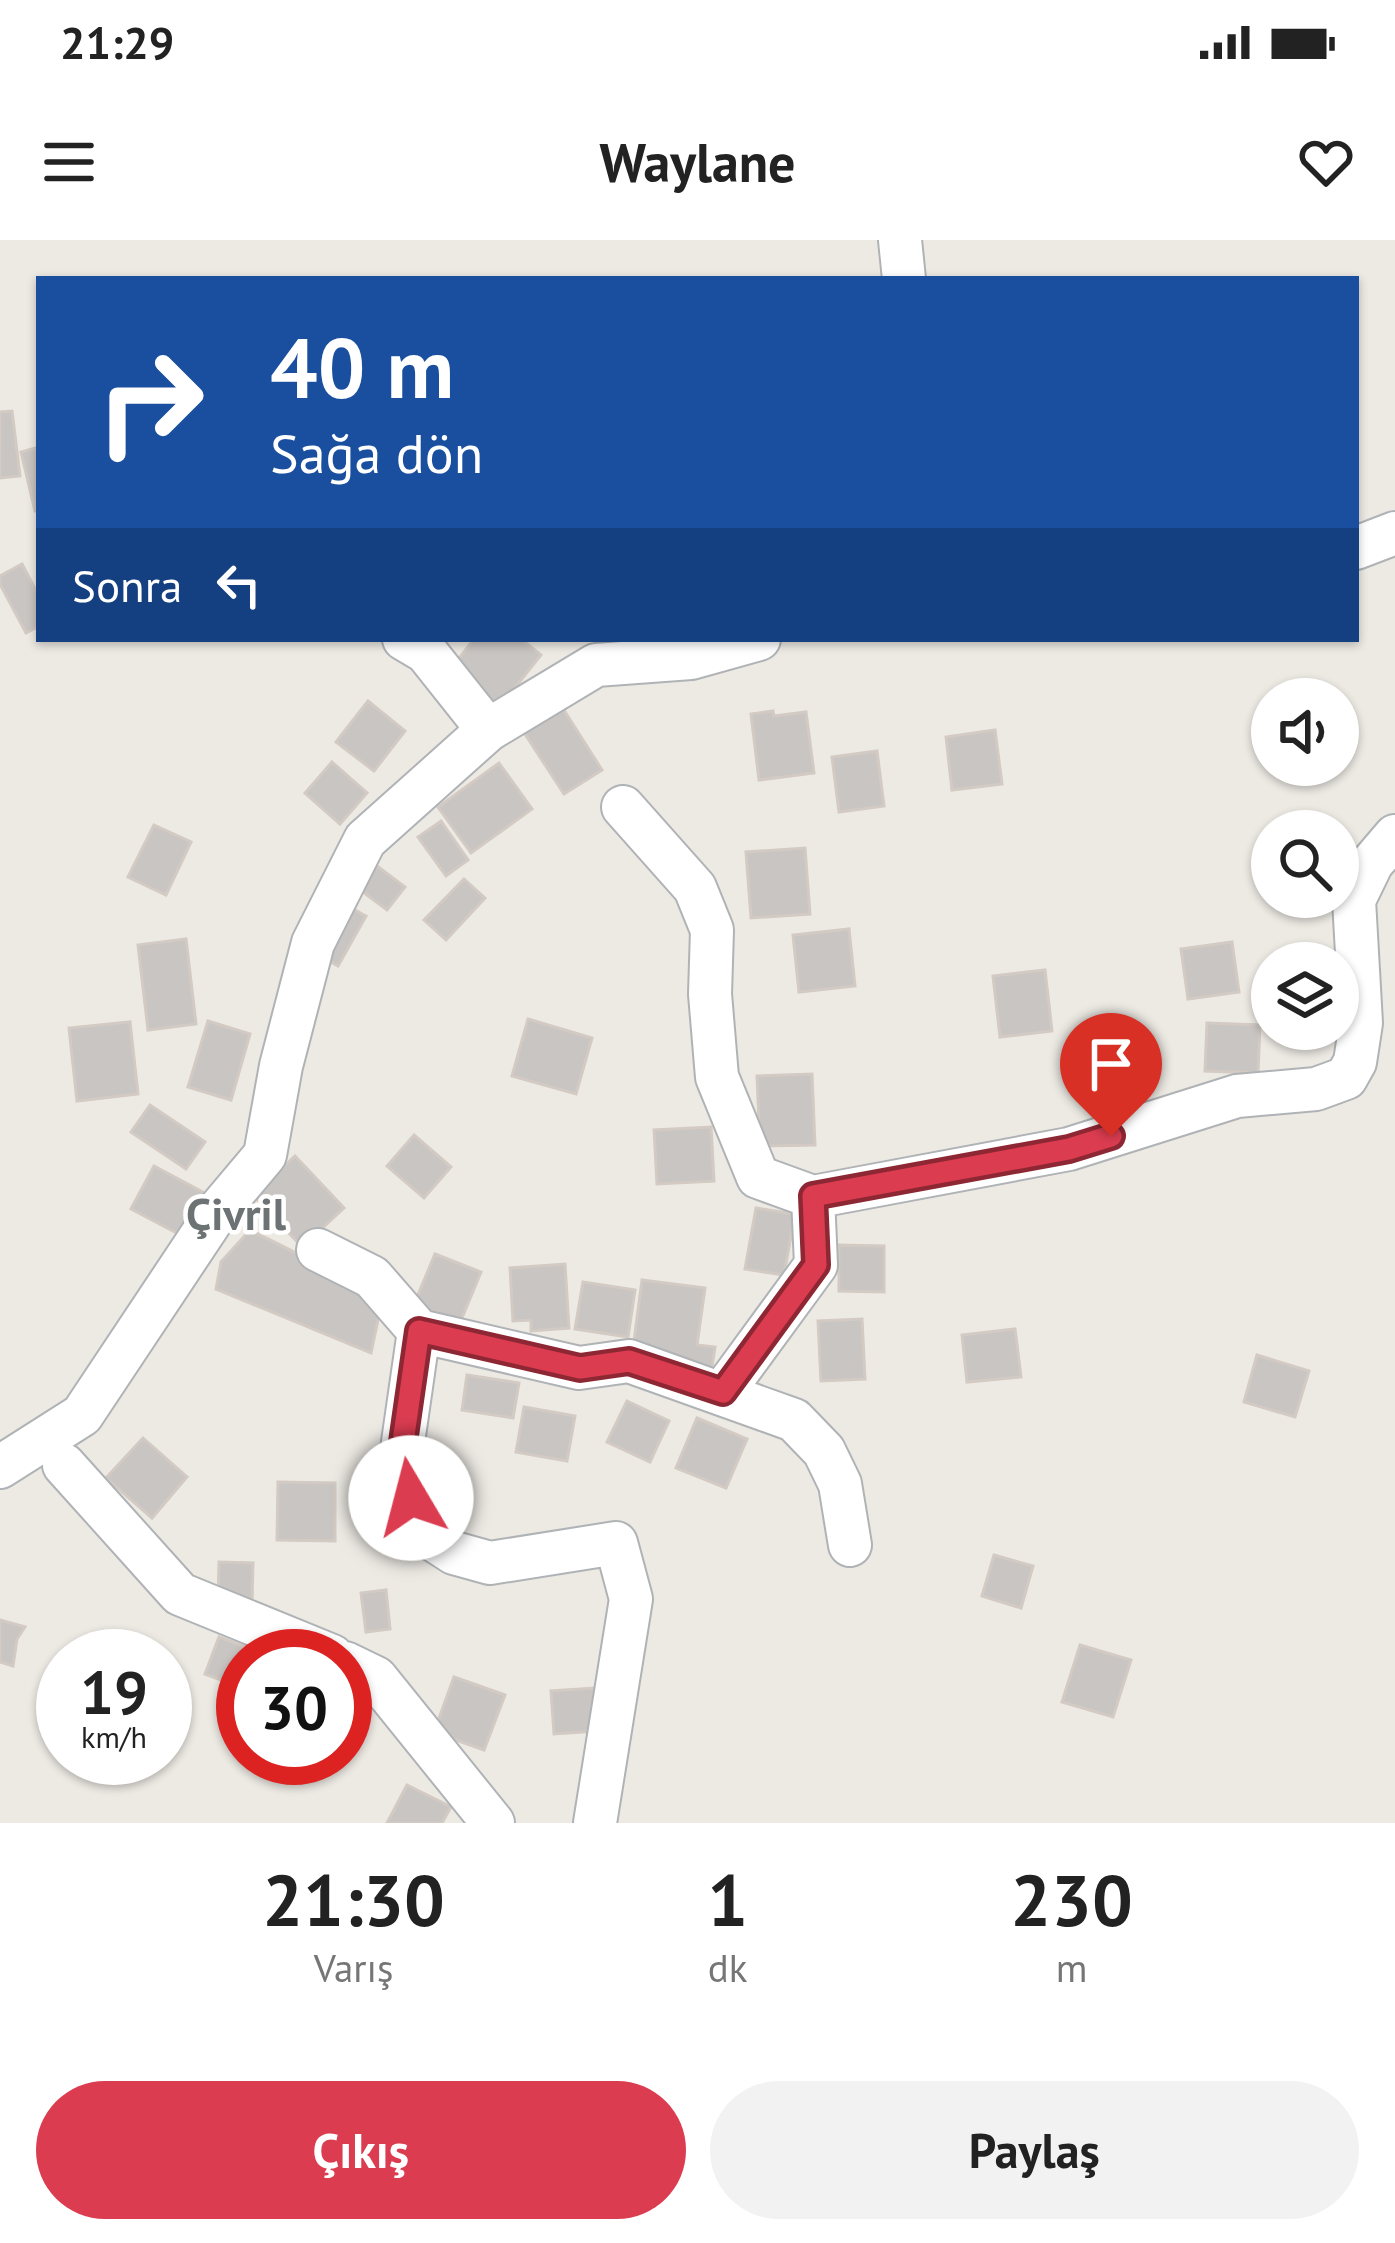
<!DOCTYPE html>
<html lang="tr">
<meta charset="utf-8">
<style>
:root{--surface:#fff;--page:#f2f2f2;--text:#222;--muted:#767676;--accent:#db3c50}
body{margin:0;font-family:"PT Sans",sans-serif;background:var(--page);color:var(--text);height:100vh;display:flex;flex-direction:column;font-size:45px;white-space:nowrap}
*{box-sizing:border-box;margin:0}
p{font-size:39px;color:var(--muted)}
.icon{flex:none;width:66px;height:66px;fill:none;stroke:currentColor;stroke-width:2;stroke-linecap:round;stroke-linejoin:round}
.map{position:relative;height:1583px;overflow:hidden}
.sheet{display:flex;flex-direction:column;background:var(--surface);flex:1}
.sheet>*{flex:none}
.top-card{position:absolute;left:36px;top:36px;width:1323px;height:366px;border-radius:0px;box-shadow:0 3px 9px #0004;background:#1a4fa0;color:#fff;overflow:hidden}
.controls{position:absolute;left:1251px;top:438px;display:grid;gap:24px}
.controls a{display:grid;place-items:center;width:108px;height:108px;border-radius:50%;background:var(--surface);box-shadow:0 3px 9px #0004;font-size:60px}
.speed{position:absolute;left:36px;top:1389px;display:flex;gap:24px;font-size:60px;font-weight:700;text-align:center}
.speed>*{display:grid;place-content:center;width:156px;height:156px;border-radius:50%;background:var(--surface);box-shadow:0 3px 9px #0004;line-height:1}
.speed small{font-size:30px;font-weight:400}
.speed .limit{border:18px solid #d22;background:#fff;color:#111}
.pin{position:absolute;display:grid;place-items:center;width:102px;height:102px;color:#fff;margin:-123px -51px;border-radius:50% 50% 50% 0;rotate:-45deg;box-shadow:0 0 12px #0007}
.pin .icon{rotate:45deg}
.me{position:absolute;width:132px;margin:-66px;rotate:352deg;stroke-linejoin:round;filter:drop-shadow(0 0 9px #0008)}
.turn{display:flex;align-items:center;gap:42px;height:252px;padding:0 36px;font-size:54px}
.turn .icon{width:156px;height:156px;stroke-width:2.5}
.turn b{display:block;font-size:84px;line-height:102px}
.then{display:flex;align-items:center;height:114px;padding:0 36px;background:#0003;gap:24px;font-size:45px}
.eta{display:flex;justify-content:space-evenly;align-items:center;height:204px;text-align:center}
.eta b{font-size:72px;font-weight:700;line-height:84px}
.primary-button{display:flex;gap:24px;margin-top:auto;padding:24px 36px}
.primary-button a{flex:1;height:138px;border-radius:72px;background:var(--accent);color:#fff;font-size:48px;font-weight:700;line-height:138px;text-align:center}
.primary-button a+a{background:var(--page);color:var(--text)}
.status{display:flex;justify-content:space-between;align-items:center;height:84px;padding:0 60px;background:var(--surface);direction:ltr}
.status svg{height:33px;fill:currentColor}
header{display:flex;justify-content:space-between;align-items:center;height:156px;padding:0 36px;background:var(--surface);font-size:54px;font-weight:700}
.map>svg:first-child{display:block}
</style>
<div class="status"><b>21:29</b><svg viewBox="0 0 49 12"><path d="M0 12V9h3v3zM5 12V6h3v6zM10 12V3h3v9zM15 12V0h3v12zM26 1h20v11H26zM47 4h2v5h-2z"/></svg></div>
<header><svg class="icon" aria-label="menu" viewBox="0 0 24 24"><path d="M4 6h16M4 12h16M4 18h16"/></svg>Waylane<svg class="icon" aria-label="heart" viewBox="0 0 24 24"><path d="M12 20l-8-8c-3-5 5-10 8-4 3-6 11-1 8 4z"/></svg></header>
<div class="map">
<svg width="1395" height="1583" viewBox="0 0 1395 1583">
<rect width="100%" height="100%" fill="#edeae4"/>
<path fill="#c9c5c2" stroke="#d2cac3" stroke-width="3" d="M12,171L20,236L0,238V172Z
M39,207V270L35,271L21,212Z
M22,324L39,356V386L26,393L0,344V336Z
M474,399H521L541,415L498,469L449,431Z
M368,461L405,491L374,531L336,502Z
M562,467L602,530L564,554L523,491Z
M773,471L774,476L806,472L814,533L759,540L751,474Z
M995,490L1002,544L952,550L946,497Z
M877,511L884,566L839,572L832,517Z
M332,522L367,553L340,584L305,553Z
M499,523L532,569L471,613L438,567Z
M441,581L468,620L446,636L418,597Z
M154,585L191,602L166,655L128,637Z
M805,608L810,674L751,678L746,612Z
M377,626L405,647L387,670L359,649Z
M464,639L485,658L446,700L424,680Z
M346,665L366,676L338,726L318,715Z
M849,689L855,746L799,752L793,695Z
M186,699L196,784L148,790L138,705Z
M1232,702L1239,752L1188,759L1181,709Z
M1045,730L1052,791L1000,797L993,736Z
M528,779L592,798L576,854L512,836Z
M208,781L250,794L231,860L188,847Z
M130,782L138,854L77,861L69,788Z
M1207,783L1260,785L1258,833L1205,831Z
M812,834L815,905L760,906L757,836Z
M150,865L205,902L186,929L131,892Z
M711,887L714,941L657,944L654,890Z
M414,895L451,927L424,958L387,926Z
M295,916L344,968L302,1007L253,955Z
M154,926L210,956L188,999L131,969Z
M756,968L795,974L784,1035L745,1029Z
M250,990L383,1056L371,1113L216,1049L221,1022Z
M839,1005L884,1006V1052L839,1051Z
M435,1014L481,1032L459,1085L413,1067Z
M565,1024L569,1088L531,1091V1080L513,1081L510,1028Z
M642,1040L705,1048L697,1105L715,1107L712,1127L632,1117Z
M583,1042L635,1050L628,1097L575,1089Z
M862,1079L865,1139L821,1141L818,1081Z
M1015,1089L1021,1137L967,1142L962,1095Z
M1257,1115L1309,1131L1295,1177L1244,1162Z
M467,1135L519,1143L513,1178L462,1170Z
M627,1161L669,1181L650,1222L607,1202Z
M524,1167L575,1176L567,1221L516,1212Z
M697,1178L747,1199L726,1248L676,1228Z
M143,1198L187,1237L152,1278L106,1238Z
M278,1242L335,1243V1301L277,1300Z
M994,1315L1033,1326L1021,1368L982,1356Z
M219,1322L253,1323L252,1366L218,1365Z
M386,1350L390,1389L366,1392L361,1353Z
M0,1380L25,1387L17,1399L13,1426L0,1422Z
M219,1397L259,1412L257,1416H243V1448L205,1434Z
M1080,1405L1131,1420L1113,1477L1062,1462Z
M454,1437L505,1455L484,1510L434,1492Z
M594,1448L597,1491L554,1494L551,1451Z
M278,1518H330V1525L279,1528Z
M407,1545L451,1567L442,1583H387Z"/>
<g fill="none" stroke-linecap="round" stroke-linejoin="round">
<g stroke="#b0b3b6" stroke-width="46">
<path id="minor" d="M900,0L904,39
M1356,308L1395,293
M404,399L426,412L488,490
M691,418L759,399
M623,567L695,648L712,690L710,754L717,837L758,937L813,957L1069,909L1237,856L1316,849L1346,838L1355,822L1361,783L1354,660L1372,623L1395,596
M318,1010L372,1037L419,1091L579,1128L629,1121L794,1180L824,1211L840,1244L850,1305
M419,1091L400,1223L423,1293L454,1313L490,1323L616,1303L631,1359L595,1583
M723,1152L816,1025L813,957
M64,1225L180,1354L332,1416
M0,1227L82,1175L217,972L265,915L281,826L313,703L365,600L488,490L596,425L691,418L712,399
M345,1423L376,1438L493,1583"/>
</g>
<use href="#minor" stroke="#fff" stroke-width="42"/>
</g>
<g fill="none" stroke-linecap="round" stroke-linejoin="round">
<g stroke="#8e2734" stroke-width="30">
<path id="route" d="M411,1258L400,1223L419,1091L580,1128L629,1121L723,1152L816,1025L813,956L1069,909L1111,896"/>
</g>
<use href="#route" stroke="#db3c50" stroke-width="21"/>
</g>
<g text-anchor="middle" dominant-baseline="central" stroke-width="9" stroke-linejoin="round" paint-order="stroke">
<g font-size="45" font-weight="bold" fill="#6d7375" stroke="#fff">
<text x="236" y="973">Çivril</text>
</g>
</g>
</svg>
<div class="controls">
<a><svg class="icon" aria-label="sound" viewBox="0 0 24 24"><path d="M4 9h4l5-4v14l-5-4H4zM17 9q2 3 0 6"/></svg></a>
<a><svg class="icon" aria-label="search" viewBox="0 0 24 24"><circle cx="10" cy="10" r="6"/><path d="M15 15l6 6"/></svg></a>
<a><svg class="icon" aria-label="layers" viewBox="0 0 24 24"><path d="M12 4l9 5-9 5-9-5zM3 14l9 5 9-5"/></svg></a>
</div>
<div class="speed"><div>19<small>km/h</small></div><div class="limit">30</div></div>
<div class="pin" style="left:1111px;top:896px;background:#d93025"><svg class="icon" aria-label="arrive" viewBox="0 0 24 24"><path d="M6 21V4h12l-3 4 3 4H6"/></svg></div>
<svg class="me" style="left:411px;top:1258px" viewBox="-20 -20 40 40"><circle r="19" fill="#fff"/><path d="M0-13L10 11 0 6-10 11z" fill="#db3c50"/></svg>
<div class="top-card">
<div class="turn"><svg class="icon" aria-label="right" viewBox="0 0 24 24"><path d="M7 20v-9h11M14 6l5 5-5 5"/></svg><div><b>40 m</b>Sağa dön</div></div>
<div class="then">Sonra<svg class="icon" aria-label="left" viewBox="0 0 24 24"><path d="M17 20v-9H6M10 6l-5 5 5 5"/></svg></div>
</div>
</div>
<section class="sheet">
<div class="eta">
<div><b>21:30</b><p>Varış</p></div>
<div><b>1</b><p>dk</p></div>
<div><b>230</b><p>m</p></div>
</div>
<div class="primary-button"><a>Çıkış</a><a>Paylaş</a></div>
</section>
